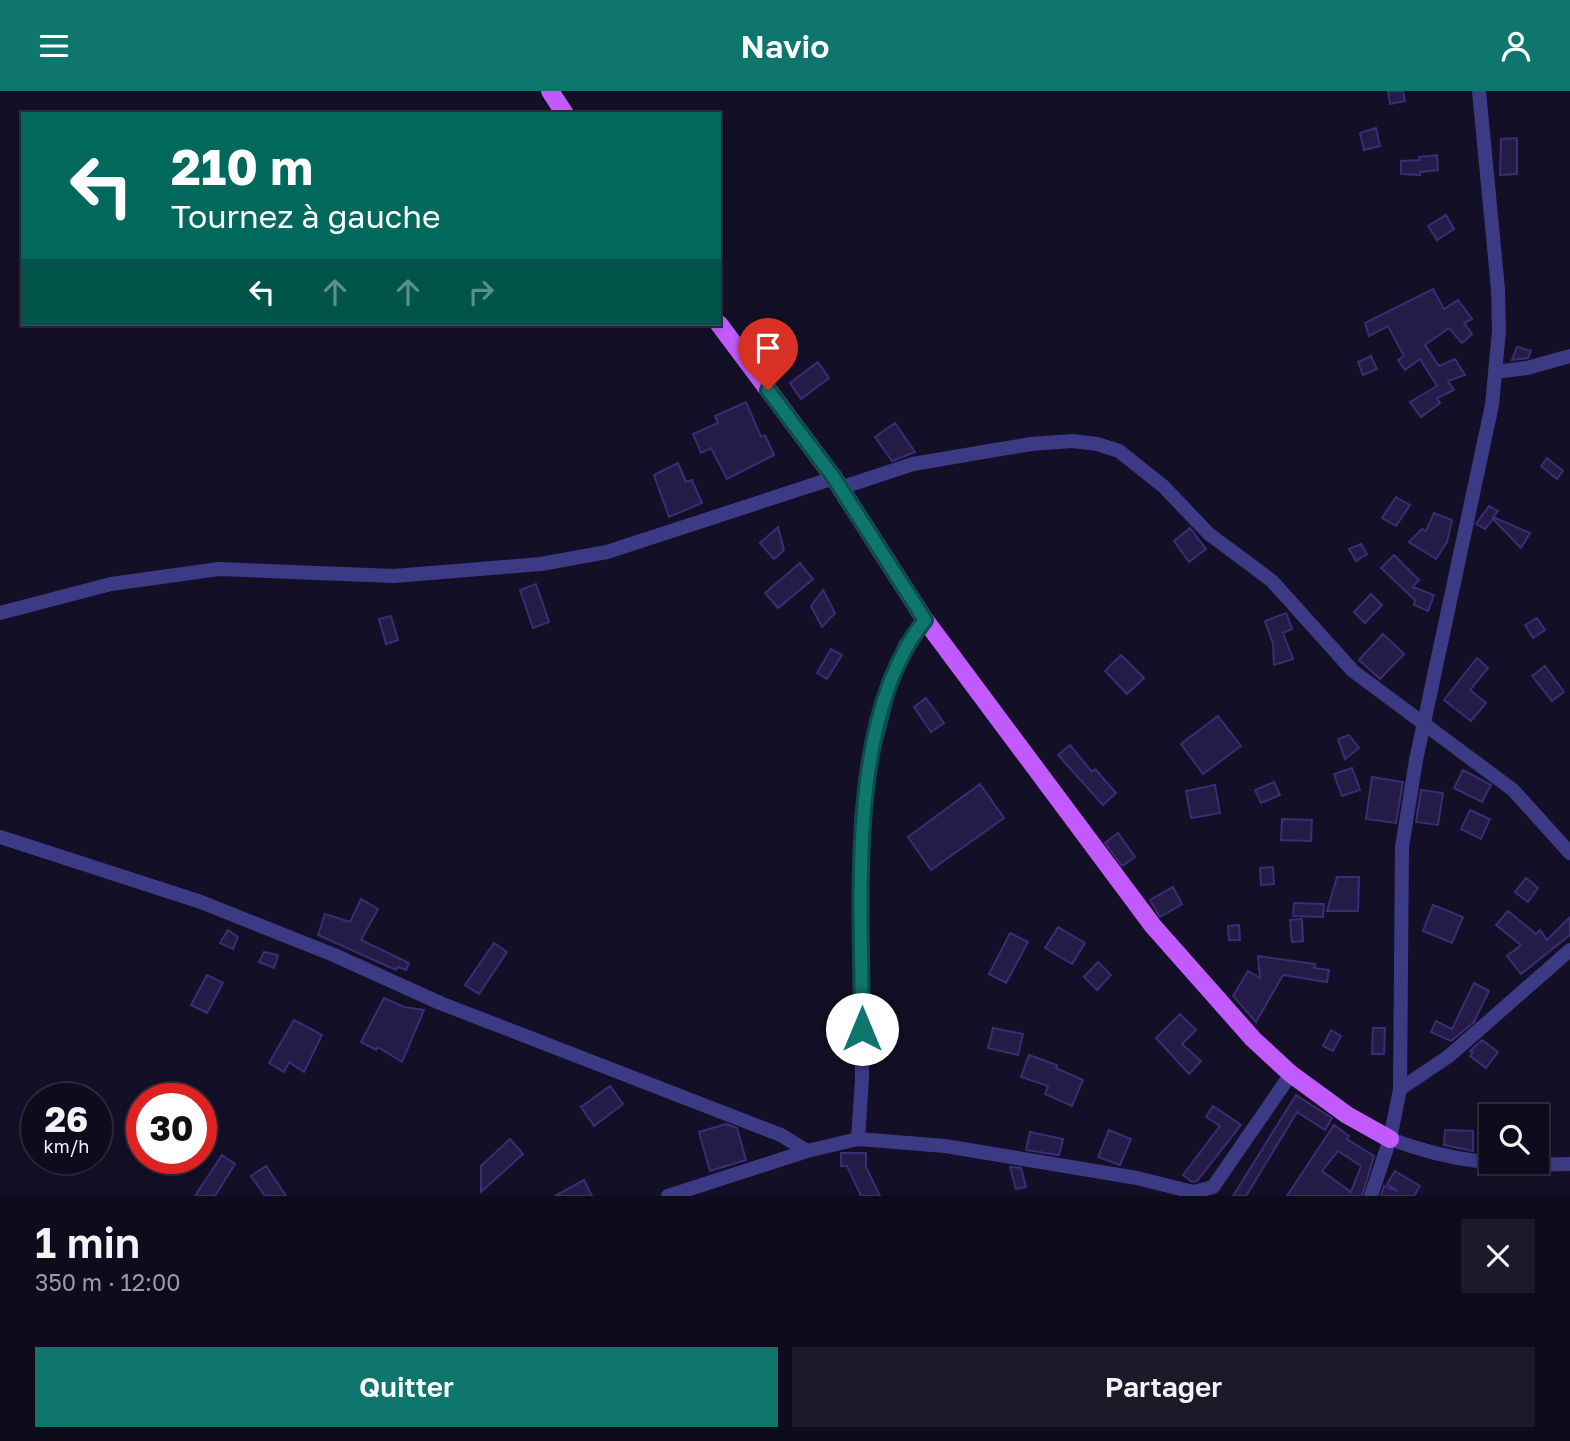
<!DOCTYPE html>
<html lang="fr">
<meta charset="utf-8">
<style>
:root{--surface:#0e0b1c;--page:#1c1929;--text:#f1f3f6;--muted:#9b9ba3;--line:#2e2b3b;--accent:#0f766e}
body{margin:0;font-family:"Golos Text",sans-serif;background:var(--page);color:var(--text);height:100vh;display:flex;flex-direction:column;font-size:26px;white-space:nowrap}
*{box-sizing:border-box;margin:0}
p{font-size:23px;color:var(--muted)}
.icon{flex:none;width:38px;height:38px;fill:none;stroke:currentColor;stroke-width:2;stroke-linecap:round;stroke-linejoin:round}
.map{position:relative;height:1105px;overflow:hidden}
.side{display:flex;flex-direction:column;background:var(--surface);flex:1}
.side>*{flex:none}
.guide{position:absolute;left:21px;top:21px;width:700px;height:214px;border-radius:0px;box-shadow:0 4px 10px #0003,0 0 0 2px var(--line);background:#00695c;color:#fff;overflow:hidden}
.controls{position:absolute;left:1479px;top:1013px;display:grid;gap:14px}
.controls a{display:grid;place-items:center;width:70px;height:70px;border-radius:0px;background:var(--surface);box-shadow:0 4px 10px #0003,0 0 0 2px var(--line);font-size:35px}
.speed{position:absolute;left:21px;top:992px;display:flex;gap:14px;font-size:35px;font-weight:700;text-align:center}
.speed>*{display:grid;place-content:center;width:91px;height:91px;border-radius:50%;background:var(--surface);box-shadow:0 4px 10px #0003,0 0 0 2px var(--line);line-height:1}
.speed small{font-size:18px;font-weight:400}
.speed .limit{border:10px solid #d22;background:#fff;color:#111}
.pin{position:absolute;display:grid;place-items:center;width:60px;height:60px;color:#fff;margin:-72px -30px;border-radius:50% 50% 50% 0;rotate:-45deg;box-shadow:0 0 7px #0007}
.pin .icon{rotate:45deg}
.me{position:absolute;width:77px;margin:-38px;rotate:0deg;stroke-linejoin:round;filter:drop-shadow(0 0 5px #0008)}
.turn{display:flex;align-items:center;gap:24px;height:147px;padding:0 35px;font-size:32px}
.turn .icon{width:91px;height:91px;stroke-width:2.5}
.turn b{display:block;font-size:49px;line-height:60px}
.lanes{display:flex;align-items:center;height:66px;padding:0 35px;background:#0003;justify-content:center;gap:35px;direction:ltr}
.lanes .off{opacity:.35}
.round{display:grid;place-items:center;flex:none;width:74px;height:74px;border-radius:0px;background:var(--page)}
.head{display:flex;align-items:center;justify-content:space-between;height:119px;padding:0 35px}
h1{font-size:42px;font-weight:600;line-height:52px}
.action{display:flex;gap:14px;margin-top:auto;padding:14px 35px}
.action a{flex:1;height:80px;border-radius:0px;background:var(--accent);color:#fff;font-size:28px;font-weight:600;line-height:80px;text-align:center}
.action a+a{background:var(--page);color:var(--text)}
header{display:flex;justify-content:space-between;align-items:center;height:91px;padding:0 35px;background:var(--accent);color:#fff;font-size:32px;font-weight:600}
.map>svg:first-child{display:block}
</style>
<header><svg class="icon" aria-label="menu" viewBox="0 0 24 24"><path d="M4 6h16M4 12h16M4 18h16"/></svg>Navio<svg class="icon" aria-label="person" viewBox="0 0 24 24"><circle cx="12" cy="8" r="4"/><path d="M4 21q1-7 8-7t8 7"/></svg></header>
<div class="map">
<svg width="1570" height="1105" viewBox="0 0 1570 1105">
<rect width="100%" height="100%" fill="#130f26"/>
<path fill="#241b47" stroke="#3b2d73" stroke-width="2" fill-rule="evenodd" d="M1388,0H1403L1405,10L1390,13Z
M1376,37L1380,55L1364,59L1360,42Z
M1517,47V83L1500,84L1501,48Z
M1437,64L1438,79L1420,81V84L1401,83V70L1420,69L1419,66Z
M1446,124L1454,138L1437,149L1428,135Z
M1433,198L1444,218L1458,209L1472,228L1464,232L1472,243L1462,252L1449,237L1425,254L1439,275L1455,268L1465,284L1448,290L1454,299L1437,307L1440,312L1421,326L1410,311L1437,295L1420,268L1405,279L1398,269L1404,265L1388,235L1369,245L1365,232Z
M1517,256L1531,260L1528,267L1512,269Z
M1371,265L1377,278L1363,284L1358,271Z
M818,271L829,287L801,308L790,292Z
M746,311L761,346L765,344L774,364L727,388L711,357L701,362L693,343L718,332L715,325Z
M895,332L915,361L892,370L875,346Z
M1547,367L1563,380L1557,388L1541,375Z
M678,372L686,391L692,389L702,412L669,426L654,384Z
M1396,406L1410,414L1396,435L1382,427Z
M1489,415L1498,420L1493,426L1530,442L1521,457L1493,428L1485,438L1476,433Z
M1434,422L1452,429L1447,451L1436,468L1409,451L1422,438L1426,440Z
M778,436L784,459L774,468L760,452Z
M1190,437L1206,458L1189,471L1174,450Z
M1361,453L1367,463L1356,470L1349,458Z
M1394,464L1419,489L1413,496L1434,504L1428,520L1414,514L1415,509L1381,477Z
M800,472L813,488L778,517L765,502Z
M536,493L549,531L533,537L520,499Z
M823,499L835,522L822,536L811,515Z
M1371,503L1382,514L1365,532L1354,521Z
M1286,522L1292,538L1283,542L1293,568L1274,574L1273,553L1265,530Z
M391,525L398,549L386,553L379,528Z
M1537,527L1545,539L1533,547L1525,534Z
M1383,543L1404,563L1380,588L1359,569Z
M831,558L842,564L827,588L817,582Z
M1121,564L1144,587L1127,603L1105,580Z
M1477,567L1488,577L1470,599L1486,612L1471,630L1444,609Z
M1545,575L1564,601L1552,610L1532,585Z
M926,607L944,632L931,641L914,616Z
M1218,625L1241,655L1203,683L1181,653Z
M1349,644L1359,657L1345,668L1338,648Z
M1070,654L1092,681L1095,678L1116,702L1103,714L1058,664Z
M1352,677L1360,699L1342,705L1334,683Z
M1463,679L1491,694L1482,711L1454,697Z
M1372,686L1403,691L1396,732L1366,728Z
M1274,691L1280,704L1261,712L1255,699Z
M980,693L1004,727L931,779L908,746Z
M1215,694L1220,722L1191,727L1186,700Z
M1421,699L1443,702L1438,734L1416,731Z
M1470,719L1490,728L1481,748L1461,738Z
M1282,728L1312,729L1311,750L1281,749Z
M1118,742L1135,766L1122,775L1105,752Z
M1273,776L1274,793L1261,794L1260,777Z
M1337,786H1359L1358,820H1327Z
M1526,787L1538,797L1528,811L1515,801Z
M1173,796L1182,813L1160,826L1150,809Z
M361,808L378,818L361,849L409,872L406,879L398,876L396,879L318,844L325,823L350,831Z
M1294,812L1324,813L1323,826L1293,825Z
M1433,814L1463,826L1452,852L1423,840Z
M1508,820L1536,843L1540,839L1547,849L1570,826V844L1521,883L1507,865L1521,854L1496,834Z
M1302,828L1303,850L1292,851L1290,829Z
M1239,834L1240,849H1229L1228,835Z
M1058,836L1085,852L1072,873L1045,857Z
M228,839L238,846L233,858L220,852Z
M1010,842L1028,851L1006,892L989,883Z
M494,852L507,861L479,903L465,894Z
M264,861L278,864L274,877L259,871Z
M1258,865L1315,873L1314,877L1329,879L1327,891L1283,884L1256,931L1233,905L1248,880L1260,887Z
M1098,871L1111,884L1097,899L1084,886Z
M207,884L223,892L207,922L191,914Z
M1474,892L1489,900L1474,931L1451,950L1431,941L1436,930L1452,938Z
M384,907L404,916L424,919L402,971L378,956L376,959L361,951Z
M1180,923L1196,939L1182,953L1201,970L1189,983L1156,947Z
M294,929L322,944L304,981L289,971L284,981L269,972Z
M993,937L1023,943L1018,964L988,957Z
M1373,937H1385L1384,963H1372Z
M1331,939L1341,945L1333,960L1323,955Z
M1482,949L1498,961L1486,977L1470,965L1473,961L1470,960Z
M1029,964L1057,974L1056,977L1083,989L1072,1015L1045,1003L1048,995L1021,986Z
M610,995L623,1013L594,1035L581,1016Z
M1296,1004L1332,1027L1325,1039L1297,1021L1246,1105H1233Z
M1213,1015L1241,1034L1197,1090L1192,1091L1183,1084L1220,1035L1206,1026Z
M726,1033L737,1037L746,1069L710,1080L699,1041Z
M1334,1034L1349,1045L1347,1048L1374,1065L1362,1105H1287ZM1338,1060L1361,1075L1351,1101L1322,1080Z
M1109,1039L1131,1048L1120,1074L1098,1066Z
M1445,1039L1473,1040V1060L1444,1054Z
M1030,1041L1063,1048L1059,1064L1026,1059Z
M510,1048L523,1063L481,1101V1075Z
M841,1062H866V1076L880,1105H861L847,1075H841Z
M222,1064L235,1073L215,1105H195Z
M266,1075L286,1105H265L251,1085Z
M1010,1076L1021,1077L1026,1096L1016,1098Z
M1395,1080L1420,1095L1414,1105H1381L1384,1095L1398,1100L1387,1093Z
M584,1089L592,1105H555Z"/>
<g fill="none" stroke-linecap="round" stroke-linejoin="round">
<path stroke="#3d3a85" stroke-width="14" d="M1495,281L1527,277L1570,265
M840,397L913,373L1031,353L1073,350L1097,353L1119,360L1163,395L1209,443L1272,490L1353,580L1513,699L1570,762
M0,522L111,493L219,478L394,485L541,473L607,461L834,387
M0,746L201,811L334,864L440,912L781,1044L807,1060L858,1048L945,1055L1137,1087L1193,1101L1213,1096L1291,983
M1400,998L1449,965L1570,859
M858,1048L862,988L861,728L867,684L889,599L905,554L925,529
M1390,1048C1454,1072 1503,1075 1570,1073
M668,1105L807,1060
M1371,1105L1390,1048L1400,998L1402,756L1416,669L1492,314L1499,240L1498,198L1479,0"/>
<path stroke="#c25bff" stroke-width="18" d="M550,0L565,23
M719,233L834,387L925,529L1153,835L1253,948L1291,983L1347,1024L1390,1048"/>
</g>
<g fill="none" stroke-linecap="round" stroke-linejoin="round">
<g stroke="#0a4d48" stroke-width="18">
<path id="route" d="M768,299L834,387L925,529C845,627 862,817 862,938"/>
</g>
<use href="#route" stroke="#0f766e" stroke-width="12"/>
</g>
</svg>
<div class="controls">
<a><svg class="icon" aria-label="search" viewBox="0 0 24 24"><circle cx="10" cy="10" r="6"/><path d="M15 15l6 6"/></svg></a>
</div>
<div class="speed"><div>26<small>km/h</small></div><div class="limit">30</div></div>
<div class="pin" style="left:768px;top:299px;background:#d93025"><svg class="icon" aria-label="arrive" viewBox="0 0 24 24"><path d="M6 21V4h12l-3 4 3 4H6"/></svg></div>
<svg class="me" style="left:862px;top:938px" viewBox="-20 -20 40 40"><circle r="19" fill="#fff"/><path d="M0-13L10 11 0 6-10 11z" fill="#0f766e"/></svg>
<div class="guide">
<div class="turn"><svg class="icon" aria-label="left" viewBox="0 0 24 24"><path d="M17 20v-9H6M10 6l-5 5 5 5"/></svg><div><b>210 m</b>Tournez à gauche</div></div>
<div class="lanes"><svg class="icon" aria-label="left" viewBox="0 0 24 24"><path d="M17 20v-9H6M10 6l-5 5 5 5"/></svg><svg class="icon off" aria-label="ahead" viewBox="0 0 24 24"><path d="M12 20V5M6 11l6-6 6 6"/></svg><svg class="icon off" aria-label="ahead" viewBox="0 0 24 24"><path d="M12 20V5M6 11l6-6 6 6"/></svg><svg class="icon off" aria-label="right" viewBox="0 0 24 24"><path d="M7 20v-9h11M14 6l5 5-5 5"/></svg></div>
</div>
</div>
<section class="side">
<div class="head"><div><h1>1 min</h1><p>350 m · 12:00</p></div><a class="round"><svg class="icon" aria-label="close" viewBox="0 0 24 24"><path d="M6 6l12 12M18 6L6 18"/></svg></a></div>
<div class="action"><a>Quitter</a><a>Partager</a></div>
</section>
